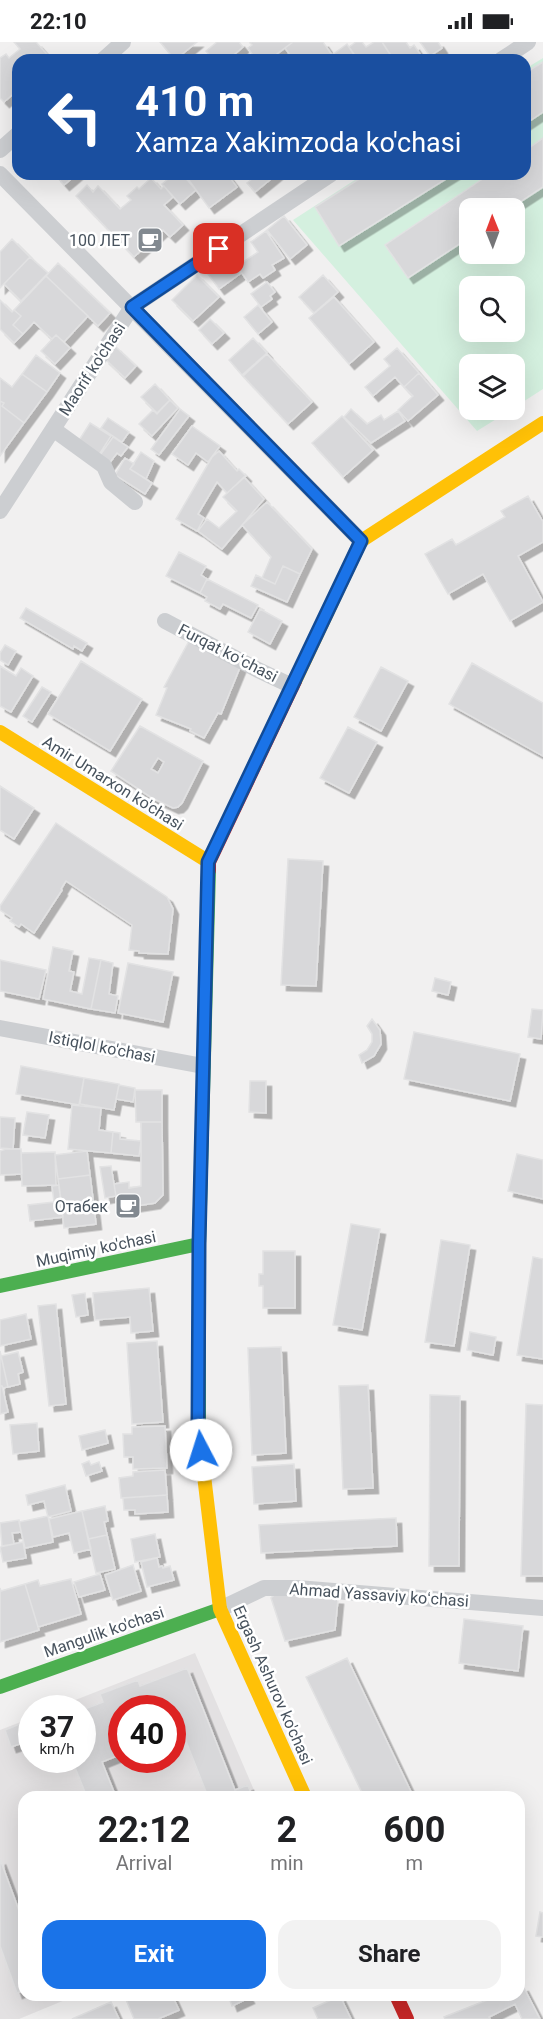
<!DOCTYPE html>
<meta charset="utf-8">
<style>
:root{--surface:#fff;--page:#f2f2f2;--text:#202124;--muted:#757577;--accent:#1a73e8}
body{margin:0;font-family:Roboto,sans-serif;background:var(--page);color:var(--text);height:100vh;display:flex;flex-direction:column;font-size:22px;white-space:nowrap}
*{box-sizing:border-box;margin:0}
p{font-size:20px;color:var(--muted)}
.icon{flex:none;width:33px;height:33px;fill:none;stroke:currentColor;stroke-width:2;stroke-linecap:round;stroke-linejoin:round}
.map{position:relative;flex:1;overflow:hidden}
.drawer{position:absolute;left:18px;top:1749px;width:507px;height:210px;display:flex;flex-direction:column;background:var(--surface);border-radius:18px;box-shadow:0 6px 24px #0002}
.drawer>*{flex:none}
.top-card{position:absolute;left:12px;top:12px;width:519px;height:126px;border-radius:18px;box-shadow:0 6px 24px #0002;background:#1a4fa0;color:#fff;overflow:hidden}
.needle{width:39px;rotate:359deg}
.buttons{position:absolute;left:459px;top:156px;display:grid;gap:12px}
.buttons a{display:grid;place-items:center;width:66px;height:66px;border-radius:12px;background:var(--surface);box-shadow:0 6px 24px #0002;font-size:30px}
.speed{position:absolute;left:18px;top:1653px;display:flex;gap:12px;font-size:30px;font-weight:700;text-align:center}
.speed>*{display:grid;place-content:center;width:78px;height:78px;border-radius:50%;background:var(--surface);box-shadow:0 6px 24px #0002;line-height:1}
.speed small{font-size:15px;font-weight:400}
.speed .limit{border:9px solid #d22;background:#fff;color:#111}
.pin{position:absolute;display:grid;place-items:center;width:51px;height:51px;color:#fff;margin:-26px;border-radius:12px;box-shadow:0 3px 9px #0006}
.me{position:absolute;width:66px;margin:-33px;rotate:355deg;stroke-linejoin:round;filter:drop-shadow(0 0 4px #0008)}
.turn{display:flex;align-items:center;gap:21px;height:126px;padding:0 24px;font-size:27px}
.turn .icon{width:78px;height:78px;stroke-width:2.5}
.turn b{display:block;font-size:42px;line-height:51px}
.eta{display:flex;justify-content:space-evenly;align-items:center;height:102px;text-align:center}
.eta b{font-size:36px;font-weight:700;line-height:42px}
.button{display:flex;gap:12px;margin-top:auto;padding:12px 24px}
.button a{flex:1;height:69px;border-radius:18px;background:var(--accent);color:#fff;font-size:24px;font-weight:700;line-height:69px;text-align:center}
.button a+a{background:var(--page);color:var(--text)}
.status{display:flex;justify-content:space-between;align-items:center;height:42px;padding:0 30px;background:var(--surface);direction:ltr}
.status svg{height:16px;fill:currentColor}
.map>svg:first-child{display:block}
</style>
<div class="status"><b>22:10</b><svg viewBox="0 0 49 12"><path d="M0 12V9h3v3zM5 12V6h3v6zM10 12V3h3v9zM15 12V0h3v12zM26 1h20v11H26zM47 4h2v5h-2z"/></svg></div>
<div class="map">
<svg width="543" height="1977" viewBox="0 0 543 1977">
<defs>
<filter id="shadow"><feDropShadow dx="5.5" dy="5.5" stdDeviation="0" flood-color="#0004"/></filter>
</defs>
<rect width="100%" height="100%" fill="#f1f0f0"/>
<path fill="#e3e1e2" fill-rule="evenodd" d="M195,1611L257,1755H24V1953H77L19,1977H0V1688L31,1676L32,1718H82V1666H55ZM122,1666H172V1718H122Z"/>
<path fill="#d4f0df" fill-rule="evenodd" d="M543,16V347L515,365L514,322H470V368H511L477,389L293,178L364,132H525V27ZM470,166H514V212H470ZM470,244H514V290H470Z"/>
<path fill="#d8d8da" stroke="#e2e2e3" stroke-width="1.5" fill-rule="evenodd" filter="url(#shadow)" d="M14,0H36L52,18H18V48L4,60L0,56V16L6,12L9,16L20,7Z
M160,0H197L175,18Z
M217,0H239L243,5L228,18H214L206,9Z
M252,0H293L277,12L281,18H256L248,6L252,3L250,1Z
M293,0H323L332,13L347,2L354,13L348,18H290L288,14L290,13L285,6Z
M356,0H362L366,5L374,0H382L393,17L358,18L349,5Z
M382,0H406L410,6L414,3L424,18H394Z
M420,0H438L442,6L430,14Z
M543,20V70L525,82V31Z
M543,96V145L511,166H470V195L408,236L385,203L490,132H525V109Z
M58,132H77L64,143L56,134Z
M174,132H182L196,148L180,162L162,142Z
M189,132H227L237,145L209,166L186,134Z
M258,132H277L255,150L247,141Z
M367,132H454L339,204L315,165Z
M151,136L161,147L164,144L173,155L164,163L183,183L170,195L163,188L134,215L76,154L87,143L93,150L98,144L120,167L131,158L127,154L137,145L139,147Z
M284,174L307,203L290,217L267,188Z
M266,189L284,216L272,223L275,228L263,236L260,232L248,240L237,224L258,210L251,200Z
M12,197L30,215L0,246V210Z
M227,213L241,231L219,247L205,228Z
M30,215L48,231L21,259L4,242Z
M58,221L110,271L98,284L46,234Z
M197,233L219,255L193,279L172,258Z
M323,233L338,250L314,271L299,255Z
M46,234L88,274L64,300L56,293L52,297L34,280L23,292L13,283L21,274L14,268Z
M267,240L275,250L270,254L272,257L261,265L251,252Z
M334,255L374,300L349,322L309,276Z
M0,258L12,270L14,268L21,274L13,283L23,292L14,301L0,287Z
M258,263L272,280L258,292L244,275Z
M210,277L224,291L212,302L199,288Z
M56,293L70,306L55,322L41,309Z
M253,296L267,311L242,333L229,318Z
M115,304L136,324L125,336L104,316Z
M397,306L419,331L404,345L395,335L373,354L365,345L390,324L384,317Z
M267,312L312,360L288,382L243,334Z
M36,313L60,331L47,350L22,332Z
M419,331L438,353L408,379L398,368L413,354L404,345Z
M22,332L47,350L24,381L2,364L4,361L0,359V336L12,345Z
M155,342L170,358L157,371L141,355Z
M170,358L178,366L152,394L139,382L153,368L157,372Z
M0,359L4,361L2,364L24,381L0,414Z
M180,367L189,374L159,413L151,407Z
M351,367L367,382L381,373L384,378L398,369L405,379L371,401L344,375Z
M342,374L373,408L343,435L312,401Z
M108,376L129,390L122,400L101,386Z
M90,381L111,394L97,416L76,403Z
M192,384L220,404L208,420L196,411L188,423L172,412Z
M113,395L128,405L121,414L117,411L108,423L98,416Z
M219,409L237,429L239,427L246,434L227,451L217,440L198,472L204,476L197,489L176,477L212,415Z
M141,410L154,419L146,437L130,427Z
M125,416L134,422L130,427L152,441L145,452L115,433Z
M244,435L264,457L222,507L198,489L207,477L219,486L237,469L223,455Z
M528,454L543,480V500L518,514L543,560L510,579L483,532L448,552L425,512L452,497L456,503L505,475L501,469Z
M267,460L312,507L300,532L283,524L275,542L262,536L271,515L242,483Z
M179,510L206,524L201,533L207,537L200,551L166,534Z
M283,524L300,532L287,560L251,544L256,533L275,542Z
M207,537L258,563L251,576L223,562L220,567L205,559L207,555L200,551Z
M26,566L87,601L82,609L74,604L73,607L20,576Z
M260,567L282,579L270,602L248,590Z
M189,599L241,623L221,672L218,671L204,696L190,689L191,687L156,673L167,646L164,645Z
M5,603L16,609L8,623L0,618V611Z
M81,619L142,657L110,709L48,672Z
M472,621L543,661V714L449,662Z
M0,624L16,634L21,626L33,634L11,670L0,664Z
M381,625L408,639L381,689L354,675Z
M42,645L51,650L32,680L23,674Z
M140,684L203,719L182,761L178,765L173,766L152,756L111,729ZM158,716L164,720L158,731L151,727Z
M348,685L377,700L349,751L320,736Z
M0,744L34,766L14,797L0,788Z
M56,781L167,855L173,867L168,912L139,911V909L129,908L132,883L66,839L61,847L62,848L34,891L21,882L19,885L10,879L12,876L0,868V864Z
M288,817L323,819L316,944L281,943Z
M53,905L73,909L69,929L74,930L70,949L82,952L89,916L101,918L91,967L43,957Z
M0,918L46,928L39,957L0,949Z
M101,918L113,921L109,952L118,954L115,971L91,967Z
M128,921L173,930L163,980L118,971Z
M435,936L451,940L448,953L432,949Z
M532,967L543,968L541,997L528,995Z
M372,977L380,988L381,1002L374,1014L362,1021L359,1013L367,1008L372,1000V992L367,984Z
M414,990L520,1012L510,1059L404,1037Z
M21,1024L84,1036L79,1063L16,1052Z
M84,1036L119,1042L114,1068L80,1062Z
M250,1039H266V1071L249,1070Z
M119,1043L135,1046L133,1060L116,1057Z
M135,1048H162V1080H136Z
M72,1063L101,1066L99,1088L113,1090L111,1111L68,1107Z
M27,1070L49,1073L45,1096L23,1093Z
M0,1075L15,1076L13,1107L0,1106Z
M141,1080H162L163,1153L155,1161L118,1167L114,1142L129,1140V1146L141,1144Z
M113,1090L120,1091V1097L141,1099L139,1114L111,1111Z
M6,1107H21L22,1132L0,1133V1109Z
M87,1109L90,1133L58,1137L55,1113Z
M55,1110L56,1143L22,1144L21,1111Z
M517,1112L543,1118V1157L508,1149Z
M111,1124L116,1154L105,1156L100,1125Z
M90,1133L94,1165L62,1169L58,1137Z
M59,1143L63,1175L30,1179L28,1163L54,1160L52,1144Z
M94,1165L96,1182L64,1186L62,1169Z
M351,1182L380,1187L362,1288L333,1283Z
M441,1198L470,1203L454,1304L425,1300Z
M263,1209H295V1266H263V1244H259V1232H263Z
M533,1215L543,1217V1317L517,1313Z
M149,1246L153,1289L131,1291L130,1275L95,1278L93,1251Z
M85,1251L88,1273L76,1275L72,1253Z
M56,1262L66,1362L49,1364L38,1264Z
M26,1272L31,1297L0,1304V1278Z
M470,1290L496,1295L493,1313L467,1308Z
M157,1299L163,1380L132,1382L127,1301Z
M281,1305L286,1411L252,1413L248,1306Z
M0,1309L8,1345L3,1346L2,1344H0Z
M18,1310L23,1330L18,1332L20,1342L8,1345L1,1314Z
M368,1343L373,1446L343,1447L339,1344Z
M0,1344H2L8,1370L0,1372Z
M430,1353L460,1354L459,1524H429Z
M526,1362L543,1363V1534H521Z
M37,1381L39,1409L13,1412L10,1383Z
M165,1384L167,1426L133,1427V1415H124L123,1392H132V1385Z
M105,1388L108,1401L82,1408L79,1394Z
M89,1419L91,1423L99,1420L102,1429L86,1434L82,1422Z
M294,1422L296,1459L254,1462L252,1425Z
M165,1428L167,1453L121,1456L119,1436L133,1434V1430Z
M65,1443L71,1469L48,1475L44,1459L28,1463L26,1453Z
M167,1453L168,1470L135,1472V1468H124L123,1456Z
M105,1464L108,1479L104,1480L107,1493L88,1497L82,1469Z
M82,1469L91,1507L74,1511L69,1491L53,1495L49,1477Z
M48,1474L53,1500L25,1506L19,1480Z
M396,1476L397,1504L261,1511L259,1483Z
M19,1478L21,1490L12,1491L14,1502L2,1504L0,1481Z
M155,1492L160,1515L135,1520L131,1497Z
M107,1493L115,1527L96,1531L88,1497Z
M23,1500L26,1516L3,1520L0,1505Z
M157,1516L159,1525L162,1524L163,1526L170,1524L174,1538L147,1545L141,1520Z
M133,1523L141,1549L113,1558L105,1533Z
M100,1532L105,1548L79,1555L74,1540Z
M71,1537L81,1572L38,1585L25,1542L38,1538L40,1544Z
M25,1542L39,1588L0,1600V1546L1,1549Z
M275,1552L338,1557L335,1588L285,1599L271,1556Z
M464,1577L523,1584L518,1629L459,1621Z
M347,1616L413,1754L410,1755H364L306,1635Z
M187,1626L235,1748L248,1743L252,1755H208L182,1689L172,1693V1666H122V1712L102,1720L116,1755H87L72,1718H82V1668L103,1660L100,1652L138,1638L140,1644Z
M32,1677V1698L11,1705L5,1688Z
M0,1817L24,1882V1948L17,1951L0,1904Z
M540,1870L543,1871V1895L536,1894Z
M523,1944L540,1977H522L515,1962L489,1975L490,1977H445L444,1975L500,1953H519V1945Z
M130,1953H172L179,1968L158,1977H134L125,1955Z
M228,1953H247L249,1956L232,1964Z
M340,1954L351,1977H318L313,1966Z
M111,1960L119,1977H72Z"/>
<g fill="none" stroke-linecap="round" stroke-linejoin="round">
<path stroke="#ccced1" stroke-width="16" d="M103,18L123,0
M501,18L528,0
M0,108L18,92
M0,132L361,499
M53,387L104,424L111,440L135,460
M0,469L132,265L331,132
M165,579L258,628L292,644
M0,986L203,1024
M220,1567L264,1546H297L543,1566"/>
<path stroke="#4caf50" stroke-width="14" d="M0,1244L199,1202
M199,1392V1202L209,828
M0,1645L220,1567"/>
<path stroke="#ffc107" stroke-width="14" d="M295,639L361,499L543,381
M0,690L209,820
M199,1392L220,1567L305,1755"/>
<path stroke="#c62828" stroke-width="14" d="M209,828V820L295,639
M396,1953L407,1977"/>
</g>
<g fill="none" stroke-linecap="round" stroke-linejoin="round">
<g stroke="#114b97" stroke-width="15">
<path id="route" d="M201,1408L198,1385L199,1202L208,820L361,499L132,265L219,207"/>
</g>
<use href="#route" stroke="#1a73e8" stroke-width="10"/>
</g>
<defs>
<g id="cafe-square" transform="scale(1.35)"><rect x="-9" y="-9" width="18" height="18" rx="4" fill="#828990" stroke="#fff"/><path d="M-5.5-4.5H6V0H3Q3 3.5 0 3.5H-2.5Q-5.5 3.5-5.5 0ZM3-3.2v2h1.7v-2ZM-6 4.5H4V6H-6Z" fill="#fff"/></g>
</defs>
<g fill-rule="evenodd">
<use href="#cafe-square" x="150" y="198"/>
<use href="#cafe-square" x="128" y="1164"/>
</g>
<g text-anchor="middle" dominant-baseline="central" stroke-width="5" stroke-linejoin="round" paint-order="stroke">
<g font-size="16" fill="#47525d" stroke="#fff" text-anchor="end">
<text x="130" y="198">100 ЛЕТ</text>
<text x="108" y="1164">Отабек</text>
</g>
<g font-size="16" fill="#47525d" stroke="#fff">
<text transform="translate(92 327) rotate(-57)">Maorif ko'chasi</text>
<text transform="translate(228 611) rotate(27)">Furqat koʻchasi</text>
<text transform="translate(113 741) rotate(32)">Amir Umarxon ko'chasi</text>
<text transform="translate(102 1005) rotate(11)">Istiqlol ko'chasi</text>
<text transform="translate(96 1207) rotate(-12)">Muqimiy ko'chasi</text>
<text transform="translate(379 1553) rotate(4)">Ahmad Yassaviy koʻchasi</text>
<text transform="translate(104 1590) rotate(-19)">Mangulik ko'chasi</text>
<text transform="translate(273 1643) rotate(66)">Ergash Ashurov ko'chasi</text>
</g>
</g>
</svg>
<div class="buttons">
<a><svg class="needle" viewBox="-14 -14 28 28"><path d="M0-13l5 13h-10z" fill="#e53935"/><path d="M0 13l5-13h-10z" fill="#757577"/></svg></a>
<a><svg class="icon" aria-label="search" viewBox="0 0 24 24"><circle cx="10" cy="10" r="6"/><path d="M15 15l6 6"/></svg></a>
<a><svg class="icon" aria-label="layers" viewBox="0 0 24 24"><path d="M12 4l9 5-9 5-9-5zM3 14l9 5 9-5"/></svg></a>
</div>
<div class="speed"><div>37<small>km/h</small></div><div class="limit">40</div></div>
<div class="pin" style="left:219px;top:207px;background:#d93025"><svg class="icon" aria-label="arrive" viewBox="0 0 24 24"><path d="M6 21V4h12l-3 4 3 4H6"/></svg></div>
<svg class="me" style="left:201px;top:1408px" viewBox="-20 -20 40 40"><circle r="19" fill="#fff"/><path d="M0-13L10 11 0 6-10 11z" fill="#1a73e8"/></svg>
<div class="top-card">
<div class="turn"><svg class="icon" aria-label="left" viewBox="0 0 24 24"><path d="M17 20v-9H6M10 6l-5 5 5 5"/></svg><div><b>410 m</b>Xamza Xakimzoda ko'chasi</div></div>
</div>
<section class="drawer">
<div class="eta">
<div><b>22:12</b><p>Arrival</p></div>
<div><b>2</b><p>min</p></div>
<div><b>600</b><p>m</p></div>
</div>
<div class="button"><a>Exit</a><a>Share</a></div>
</section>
</div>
